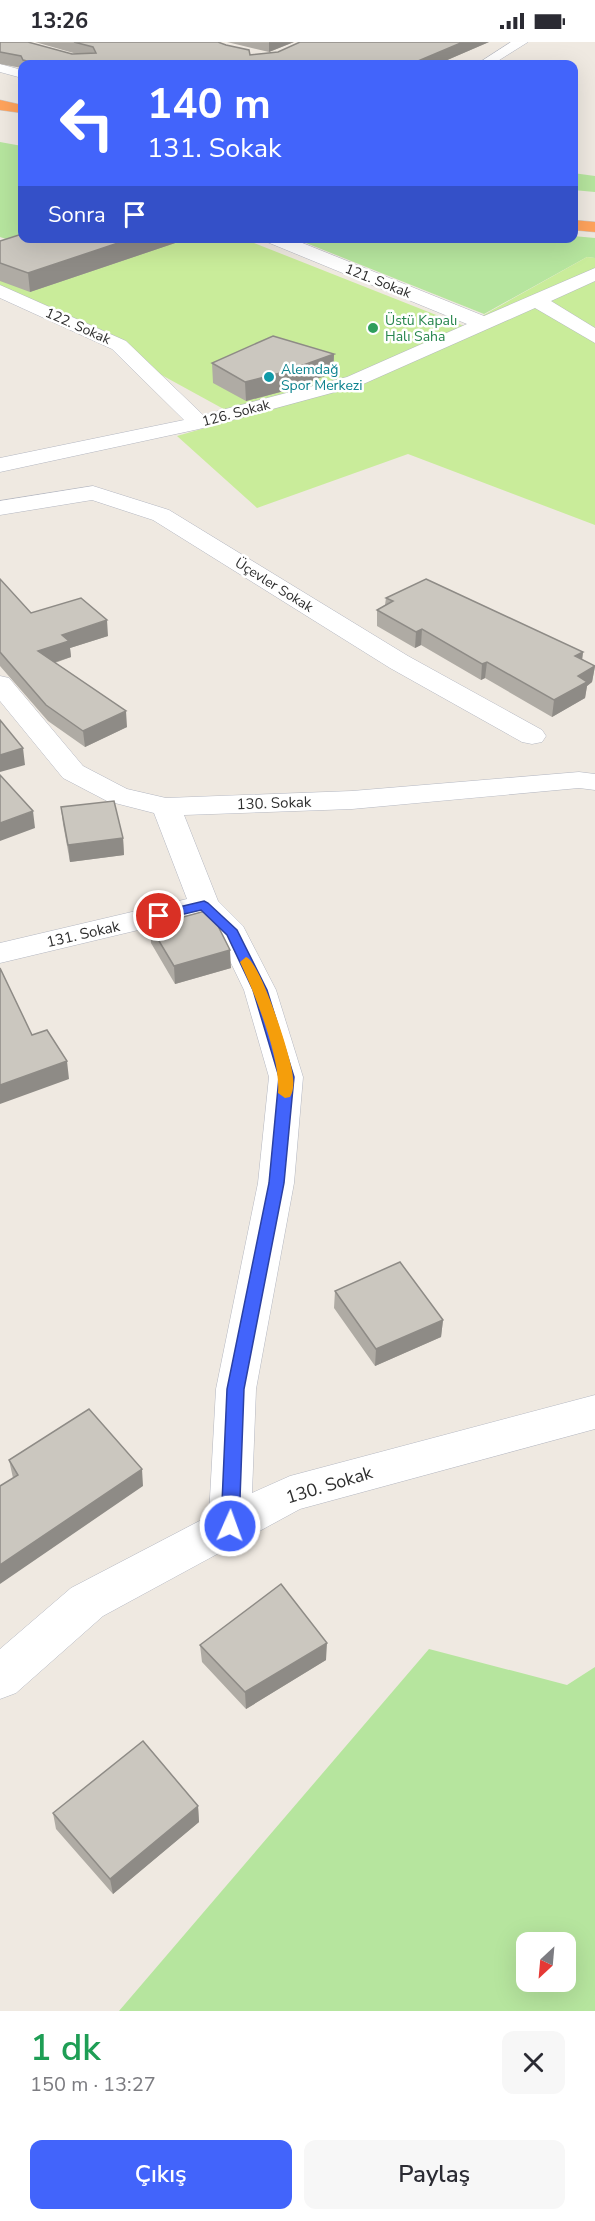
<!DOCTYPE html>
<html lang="tr">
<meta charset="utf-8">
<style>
:root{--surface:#fff;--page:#f7f7f7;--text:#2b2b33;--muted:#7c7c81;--accent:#4264fb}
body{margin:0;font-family:"Nunito Sans",sans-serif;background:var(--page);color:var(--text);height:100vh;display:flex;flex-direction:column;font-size:22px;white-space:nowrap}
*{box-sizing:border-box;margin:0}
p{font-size:20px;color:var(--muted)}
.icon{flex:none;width:33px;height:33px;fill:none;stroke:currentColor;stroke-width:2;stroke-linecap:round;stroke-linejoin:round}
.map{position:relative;height:1969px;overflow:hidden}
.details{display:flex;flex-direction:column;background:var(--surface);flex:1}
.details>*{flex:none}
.banner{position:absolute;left:18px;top:18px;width:560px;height:183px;border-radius:12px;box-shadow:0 6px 24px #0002;background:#4264fb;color:#fff;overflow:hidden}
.needle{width:39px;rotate:206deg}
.fabs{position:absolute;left:516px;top:1890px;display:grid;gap:12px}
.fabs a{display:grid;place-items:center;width:60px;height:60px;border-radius:12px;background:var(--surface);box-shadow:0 6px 24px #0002;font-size:30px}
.pin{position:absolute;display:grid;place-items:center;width:51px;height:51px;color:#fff;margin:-26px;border:3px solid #fff;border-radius:50%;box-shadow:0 2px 6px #0007}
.me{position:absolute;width:66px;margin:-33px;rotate:2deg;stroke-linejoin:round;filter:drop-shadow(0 0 4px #0008)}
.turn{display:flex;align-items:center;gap:21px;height:126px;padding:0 30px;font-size:27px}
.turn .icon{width:78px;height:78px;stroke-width:2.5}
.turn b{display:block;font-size:42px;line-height:51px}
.then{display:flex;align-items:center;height:57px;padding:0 30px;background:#0003;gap:12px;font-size:22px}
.round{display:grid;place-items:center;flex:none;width:63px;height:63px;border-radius:12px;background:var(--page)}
.summary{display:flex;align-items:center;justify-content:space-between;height:102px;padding:0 30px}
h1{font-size:36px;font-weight:600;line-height:45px;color:#1e9e55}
.primary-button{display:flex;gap:12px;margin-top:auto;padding:12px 30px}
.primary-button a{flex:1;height:69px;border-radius:12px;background:var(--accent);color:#fff;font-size:24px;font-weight:600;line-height:69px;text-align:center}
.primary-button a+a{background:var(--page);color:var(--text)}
.status{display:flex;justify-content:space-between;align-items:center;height:42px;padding:0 30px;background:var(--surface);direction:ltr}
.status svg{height:16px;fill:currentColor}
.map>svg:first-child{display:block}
</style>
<div class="status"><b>13:26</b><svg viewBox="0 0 49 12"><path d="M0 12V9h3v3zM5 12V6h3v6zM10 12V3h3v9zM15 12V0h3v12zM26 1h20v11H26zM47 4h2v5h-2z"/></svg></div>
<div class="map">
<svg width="595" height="1969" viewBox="0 0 595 1969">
<rect width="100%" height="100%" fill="#efe9e1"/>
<path fill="#b6e59e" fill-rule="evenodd" d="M0,100L22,104V196L18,201L0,195Z
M573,131L595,134V150L573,148Z
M573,194L595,196V216L587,215L484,272L296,197L573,196Z
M429,1607L567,1643L595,1625V1969H119ZM526,1900H566V1940H526Z"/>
<path fill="#c9ec9a" d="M31,197H244L464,284L587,215L595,216V483L408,412L257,466L177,394L240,376L105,302L0,254V206Z"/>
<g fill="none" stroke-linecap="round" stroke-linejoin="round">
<g stroke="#b4b7c1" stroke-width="1">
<path id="minor" d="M511,0H528L493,22H477Z
M0,22L22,28V36L0,30Z
M264,196H290L484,274L595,226V239L551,259L595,286V301L535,266L361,343L199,387L0,430V416L184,378L112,307L0,256V243L126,299L203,373L347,335L467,282L267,200Z
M93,444L169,468L408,614L542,688L546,694L542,700L532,702L522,700L390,626L153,478L92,458L0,473V459Z
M0,634L9,636L83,724L127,747L166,756L352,749L579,730L595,732V748L579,746L352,767L184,773L218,859L243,884L276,948L303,1035L294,1141L256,1347L252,1451L290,1434L595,1353V1387L300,1467L103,1574L16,1651L0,1657V1607L71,1546L209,1474L216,1347L258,1141L269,1035L244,948L219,896L197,874L0,921V901L187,857L154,771L107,759L63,736L0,659Z"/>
</g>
<g stroke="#c9c9c9" stroke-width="1">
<path id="highway" d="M0,58L22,63V71L0,68Z
M573,178L595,180V190L573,188Z"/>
</g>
<use href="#minor" fill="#fff" fill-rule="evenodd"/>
<use href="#highway" fill="#ffa35c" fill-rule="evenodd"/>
</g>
<path fill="#afaba4" d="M0,0L72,12H77L35,0H218L250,13L489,0L438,22H22V26L0,22Z
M227,0H294L269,10Z
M22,196H190L30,250L0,239V199Z
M334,312L333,331L284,349L246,359L213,341L212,321Z
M0,537L31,571L108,594L70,606L71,615L55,621L127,685L85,705L48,679L0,624Z
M386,556L583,610L582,617L595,624L592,640L587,644L585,656L552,675L485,636L481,638L421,603L415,606L377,584V568L385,563Z
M61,765L123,796L124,813L70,820L63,782Z
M150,884L231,926L175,942L151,901Z
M335,1249L443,1278L441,1295L375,1324L334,1266Z
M9,1418L143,1444L13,1436Z
M200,1603L326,1618L246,1667L202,1620Z
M198,1764L199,1780L113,1852L56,1787L53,1771Z"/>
<path fill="#8e8b86" d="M269,0H294L269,10Z
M463,0H489L438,22H411Z
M133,196H190L30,250L28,231Z
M334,312L333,331L284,349L246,359L245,340Z
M107,578L108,594L70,606L71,615L40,625L38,609L62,593Z
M422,587L421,603L415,606L416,590Z
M583,610L581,627L575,614Z
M487,620L485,636L481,638L482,622Z
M595,624L592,640L587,644L585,656L552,675L554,658L578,634Z
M126,669L127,685L85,705L83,689Z
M23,706L25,723L0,730V713Z
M33,769L35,786L0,799V781Z
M123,796L124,813L70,820L68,803Z
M230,908L231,926L175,942L174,924Z
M67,1019L69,1037L0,1062V1043Z
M443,1278L441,1295L375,1324L376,1307Z
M142,1427L143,1444L0,1542V1523Z
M327,1601L326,1618L246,1667L245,1650Z
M198,1764L199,1780L113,1852L110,1837Z"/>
<path fill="#cbc7bf" stroke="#8e8b86" stroke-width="1.5" d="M0,0H28L72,12L96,11L93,5L74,0H218L226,3L249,8L250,13L278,10L300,0H463L411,22H38L23,18L21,14L0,10Z
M22,192V196H133L28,231L0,221V199Z
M273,294L334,312L284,330L245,340L212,321Z
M0,537L31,571L81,556L107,578L62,593L69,599L38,609L126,669L83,689L46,663L0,610Z
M426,537L583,610L575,614L595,624L578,634L587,640L554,658L487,620L482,622L422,587L416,590L377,568L393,559L386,556Z
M0,678L23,706L0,713Z
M0,733L33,769L0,781Z
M114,759L123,796L68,803L61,765Z
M205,869L218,884L230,908L174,924L150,884Z
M0,926L32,993L47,988L67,1019L0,1043Z
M400,1220L443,1278L376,1307L335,1249Z
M89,1367L142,1427L0,1523V1444L18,1433L9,1418Z
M281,1542L327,1601L245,1650L200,1603Z
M143,1699L198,1764L110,1837L53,1771Z"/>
<path fill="#4264fb" stroke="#2b41a3" stroke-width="1.5" d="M204,859L208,861L237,888L267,948L294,1035L284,1141L244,1347L239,1484L236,1490L230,1492L224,1490L221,1484L227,1347L269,1141L279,1035L253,948L227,893L201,868L159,878L152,874L154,871Z"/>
<path fill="#f59e0b" d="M246,915C260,919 293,1019 293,1036C294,1043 293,1050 290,1055L285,1056L278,1051C281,1016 255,952 240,920Z"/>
<circle fill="#2e9e5b" stroke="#fff" stroke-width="2" cx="373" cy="286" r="6"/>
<circle fill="#0f9aa8" stroke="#fff" stroke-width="2" cx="269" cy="335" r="6"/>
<g text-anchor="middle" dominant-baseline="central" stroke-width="5" stroke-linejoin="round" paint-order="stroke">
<g font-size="14" fill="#2e2e2e" stroke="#fff">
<text transform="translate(378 239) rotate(22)">121. Sokak</text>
<text transform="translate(78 284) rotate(24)">122. Sokak</text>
<text transform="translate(236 371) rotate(-15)">126. Sokak</text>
<text transform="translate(274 543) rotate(32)">Üçevler Sokak</text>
</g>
<g font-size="14" fill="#27864d" stroke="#fff" text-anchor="start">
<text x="385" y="278">Üstü Kapalı<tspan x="385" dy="16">Halı Saha</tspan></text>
</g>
<g font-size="14" fill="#0d838f" stroke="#fff" text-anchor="start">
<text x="281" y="327">Alemdağ<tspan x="281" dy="16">Spor Merkezi</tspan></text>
</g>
<g font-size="15" fill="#2e2e2e" stroke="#fff">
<text transform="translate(274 761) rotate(-2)">130. Sokak</text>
<text transform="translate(83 892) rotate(-13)">131. Sokak</text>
</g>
<g font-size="18" fill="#2e2e2e" stroke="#fff">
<text transform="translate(329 1443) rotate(-17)">130. Sokak</text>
</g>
</g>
</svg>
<div class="fabs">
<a><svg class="needle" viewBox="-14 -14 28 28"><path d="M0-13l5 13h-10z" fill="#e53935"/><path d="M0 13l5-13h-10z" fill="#7c7c81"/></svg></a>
</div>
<div class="pin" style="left:159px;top:874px;background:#d93025"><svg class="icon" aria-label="arrive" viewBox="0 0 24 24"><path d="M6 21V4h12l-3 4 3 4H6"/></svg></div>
<svg class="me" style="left:230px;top:1484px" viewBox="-20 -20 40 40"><circle r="17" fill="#4264fb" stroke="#fff" stroke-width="3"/><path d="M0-11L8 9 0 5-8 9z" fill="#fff"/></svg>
<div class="banner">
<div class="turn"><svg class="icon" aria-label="left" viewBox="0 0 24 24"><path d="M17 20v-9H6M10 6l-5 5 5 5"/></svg><div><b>140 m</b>131. Sokak</div></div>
<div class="then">Sonra<svg class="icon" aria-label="arrive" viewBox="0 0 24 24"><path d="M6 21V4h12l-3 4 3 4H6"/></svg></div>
</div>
</div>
<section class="details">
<div class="summary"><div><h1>1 dk</h1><p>150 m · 13:27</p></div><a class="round"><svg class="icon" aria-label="close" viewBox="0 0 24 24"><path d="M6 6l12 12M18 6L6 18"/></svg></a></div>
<div class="primary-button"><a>Çıkış</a><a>Paylaş</a></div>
</section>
